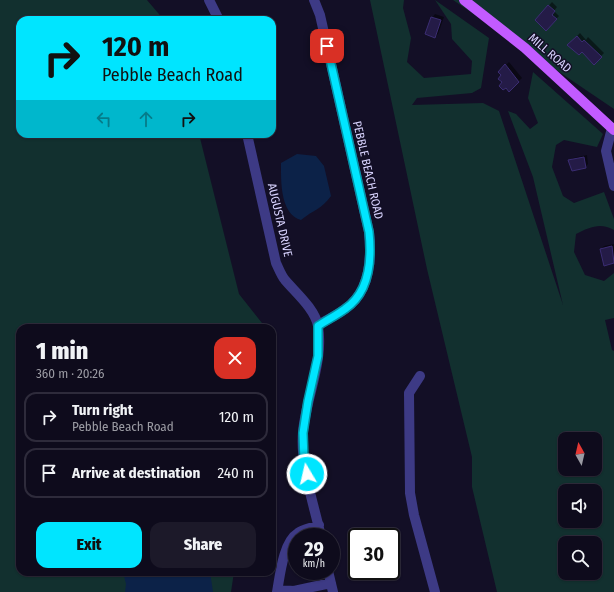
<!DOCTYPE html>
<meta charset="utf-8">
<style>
:root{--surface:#0e0b1c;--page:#1c1929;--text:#f1f3f6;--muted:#9b9ba3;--line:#2e2b3b;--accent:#00e5ff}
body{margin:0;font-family:"Fira Sans Condensed",sans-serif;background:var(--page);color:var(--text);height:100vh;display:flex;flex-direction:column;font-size:15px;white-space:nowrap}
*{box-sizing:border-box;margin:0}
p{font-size:13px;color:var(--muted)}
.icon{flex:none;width:22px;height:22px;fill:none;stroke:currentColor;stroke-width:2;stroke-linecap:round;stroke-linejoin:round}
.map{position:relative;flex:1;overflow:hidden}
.drawer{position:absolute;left:16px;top:324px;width:260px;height:252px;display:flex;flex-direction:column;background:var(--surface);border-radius:12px;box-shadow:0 1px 3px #0004,0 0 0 1px var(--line)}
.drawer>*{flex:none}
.banner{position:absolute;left:16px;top:16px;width:260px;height:122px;border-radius:12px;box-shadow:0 1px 3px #0004,0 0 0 1px var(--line);background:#00e5ff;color:#111;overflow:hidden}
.needle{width:26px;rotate:352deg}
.fabs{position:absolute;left:558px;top:432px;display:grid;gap:8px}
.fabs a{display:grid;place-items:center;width:44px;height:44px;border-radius:8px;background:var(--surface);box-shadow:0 1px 3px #0004,0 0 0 1px var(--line);font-size:20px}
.speed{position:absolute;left:288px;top:528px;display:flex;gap:8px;font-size:20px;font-weight:700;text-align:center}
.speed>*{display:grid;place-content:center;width:52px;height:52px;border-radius:50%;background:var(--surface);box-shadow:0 1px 3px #0004,0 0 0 1px var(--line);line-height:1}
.speed small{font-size:10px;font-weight:400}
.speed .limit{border:2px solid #111;border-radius:6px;background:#fff;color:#111}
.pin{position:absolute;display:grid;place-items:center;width:34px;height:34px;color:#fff;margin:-17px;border-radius:8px;box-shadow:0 2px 6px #0006}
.me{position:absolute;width:44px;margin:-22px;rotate:351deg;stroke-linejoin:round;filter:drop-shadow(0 0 3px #0008)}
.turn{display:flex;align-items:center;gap:14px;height:84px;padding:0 20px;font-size:18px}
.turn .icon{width:52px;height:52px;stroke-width:2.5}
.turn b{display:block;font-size:28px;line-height:34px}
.lanes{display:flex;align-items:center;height:38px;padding:0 20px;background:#0003;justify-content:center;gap:20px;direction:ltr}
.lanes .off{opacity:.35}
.round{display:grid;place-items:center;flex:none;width:42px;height:42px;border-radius:12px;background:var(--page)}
.overview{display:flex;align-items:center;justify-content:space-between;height:68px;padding:0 20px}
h1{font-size:24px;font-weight:800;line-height:30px}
.cta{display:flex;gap:8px;margin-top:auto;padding:8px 20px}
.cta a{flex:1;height:46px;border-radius:12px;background:var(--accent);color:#111;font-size:16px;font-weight:800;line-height:46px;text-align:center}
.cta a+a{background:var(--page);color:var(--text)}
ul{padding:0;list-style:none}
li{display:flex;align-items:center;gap:12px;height:50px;margin:0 8px 6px;padding:0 12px;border:2px solid var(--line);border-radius:12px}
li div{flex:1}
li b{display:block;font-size:15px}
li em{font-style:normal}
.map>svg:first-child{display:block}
</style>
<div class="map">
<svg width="614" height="592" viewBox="0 0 614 592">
<rect width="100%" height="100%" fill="#130f26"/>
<path fill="#12302f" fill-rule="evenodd" d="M0,0H147L164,20H20V134H199L239,294L266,328H20V572H234L231,592H0Z
M370,0H404L403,8L411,38L407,62L424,78L471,74L472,61L452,39L451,24L435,0L489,38L481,88L472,93L417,98L412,105L483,103L499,111L563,305L533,177L508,111L516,114L530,129L538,123L528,98L533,72L603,134L597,147L564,140L556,145L552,167L563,196L574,203L604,192L614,219V230C601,222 589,227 576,234L574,252L585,275L604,281L614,273V318L605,320L612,350L614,351V592H497L472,487V457L427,269ZM565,439H595V469H565ZM565,491H595V521H565ZM565,543H595V573H565Z
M453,0H614V109Z"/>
<path fill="#0c2248" d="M297,154L316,156L324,166L331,196C322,209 313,210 301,220C280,214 281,181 281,163Z
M123,572H210L213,592H125L126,584Z"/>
<path fill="#0007" d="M552,2L557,7L554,11L559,16L549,27L536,20Z
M435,14L444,17L438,34L435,37L432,18Z
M580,33L586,40L588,37L604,53L594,63L582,51L568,45Z
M509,62L522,78L509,90L503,82V75L499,72Z
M587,155L588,164L585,167L569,161L573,158Z
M614,244V262L604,264L601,249L604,246Z"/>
<path fill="#241b47" stroke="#3b2d73" d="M548,5L555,11L552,15L557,19L546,31L535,20Z
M431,17L441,20L435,38L425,34Z
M577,36L582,42L584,40L602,57L594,65L582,52L579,55L567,45Z
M505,64L519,82L509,92L506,88L503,90L499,86L502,82L498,79L501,75L498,72Z
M584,157L586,168L572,171L568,160Z
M612,246L614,263L604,266L600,249Z"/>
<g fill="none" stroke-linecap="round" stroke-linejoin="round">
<path stroke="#3d3a85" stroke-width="10" d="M209,0L219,20
M314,0L320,15L369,232C372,260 370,292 345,309C337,315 327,320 318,325
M612,128L606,151L614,186
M247,134L276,263C279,269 281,275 285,280C296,293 315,309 318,326C324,362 306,397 303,432C300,466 314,504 321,537
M420,376L409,393L410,493L414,515L435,592
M328,571L333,592
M278,590L294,591L331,583
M277,592C280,576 283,542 298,533C303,529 312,528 319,525"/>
<path stroke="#c25bff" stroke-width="10" d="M464,0L525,48L614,130"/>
</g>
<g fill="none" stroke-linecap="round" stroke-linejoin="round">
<g stroke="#0095a6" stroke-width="10">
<path id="route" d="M307,474L304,461L303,433L308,401L318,356V326C327,320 337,315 345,309C370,292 372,260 369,232L327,46"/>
</g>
<use href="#route" stroke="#00e5ff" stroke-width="7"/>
</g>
<g text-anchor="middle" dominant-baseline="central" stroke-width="3" stroke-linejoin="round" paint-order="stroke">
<g font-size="12" fill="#d9d4ff" stroke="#130f26">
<text transform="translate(550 53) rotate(41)">MILL ROAD</text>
<text transform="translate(368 170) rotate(77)">PEBBLE BEACH ROAD</text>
<text transform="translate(280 220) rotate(77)">AUGUSTA DRIVE</text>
</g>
</g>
</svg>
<div class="fabs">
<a><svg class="needle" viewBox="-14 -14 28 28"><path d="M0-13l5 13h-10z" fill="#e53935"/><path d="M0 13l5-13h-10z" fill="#9b9ba3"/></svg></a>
<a><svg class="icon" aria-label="sound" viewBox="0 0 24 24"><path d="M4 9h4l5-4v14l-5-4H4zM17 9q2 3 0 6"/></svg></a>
<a><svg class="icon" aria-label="search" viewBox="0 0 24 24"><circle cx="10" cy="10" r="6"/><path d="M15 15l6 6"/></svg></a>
</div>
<div class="speed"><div>29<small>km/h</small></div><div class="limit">30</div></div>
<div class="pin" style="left:327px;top:46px;background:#d93025"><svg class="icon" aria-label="arrive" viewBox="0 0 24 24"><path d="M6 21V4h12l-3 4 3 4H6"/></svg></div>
<svg class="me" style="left:307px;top:474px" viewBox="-20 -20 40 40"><circle r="17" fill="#00e5ff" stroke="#fff" stroke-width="3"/><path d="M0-11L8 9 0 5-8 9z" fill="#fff"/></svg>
<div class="banner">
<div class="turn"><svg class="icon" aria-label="right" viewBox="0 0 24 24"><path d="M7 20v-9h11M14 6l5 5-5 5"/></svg><div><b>120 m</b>Pebble Beach Road</div></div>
<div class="lanes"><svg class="icon off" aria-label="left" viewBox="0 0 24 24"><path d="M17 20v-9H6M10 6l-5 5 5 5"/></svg><svg class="icon off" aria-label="ahead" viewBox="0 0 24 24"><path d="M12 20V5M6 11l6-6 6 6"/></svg><svg class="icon" aria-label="right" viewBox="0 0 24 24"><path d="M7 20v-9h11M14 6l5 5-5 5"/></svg></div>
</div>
<section class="drawer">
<div class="overview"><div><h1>1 min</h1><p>360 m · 20:26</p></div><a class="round" style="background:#d93025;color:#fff"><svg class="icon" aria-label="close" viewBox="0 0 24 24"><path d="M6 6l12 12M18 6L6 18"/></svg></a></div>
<ul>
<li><svg class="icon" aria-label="right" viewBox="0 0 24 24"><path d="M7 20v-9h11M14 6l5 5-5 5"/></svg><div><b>Turn right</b><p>Pebble Beach Road</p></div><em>120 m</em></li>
<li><svg class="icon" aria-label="arrive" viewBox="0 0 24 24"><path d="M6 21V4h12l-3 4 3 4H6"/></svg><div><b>Arrive at destination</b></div><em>240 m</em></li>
</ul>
<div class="cta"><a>Exit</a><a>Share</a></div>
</section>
</div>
